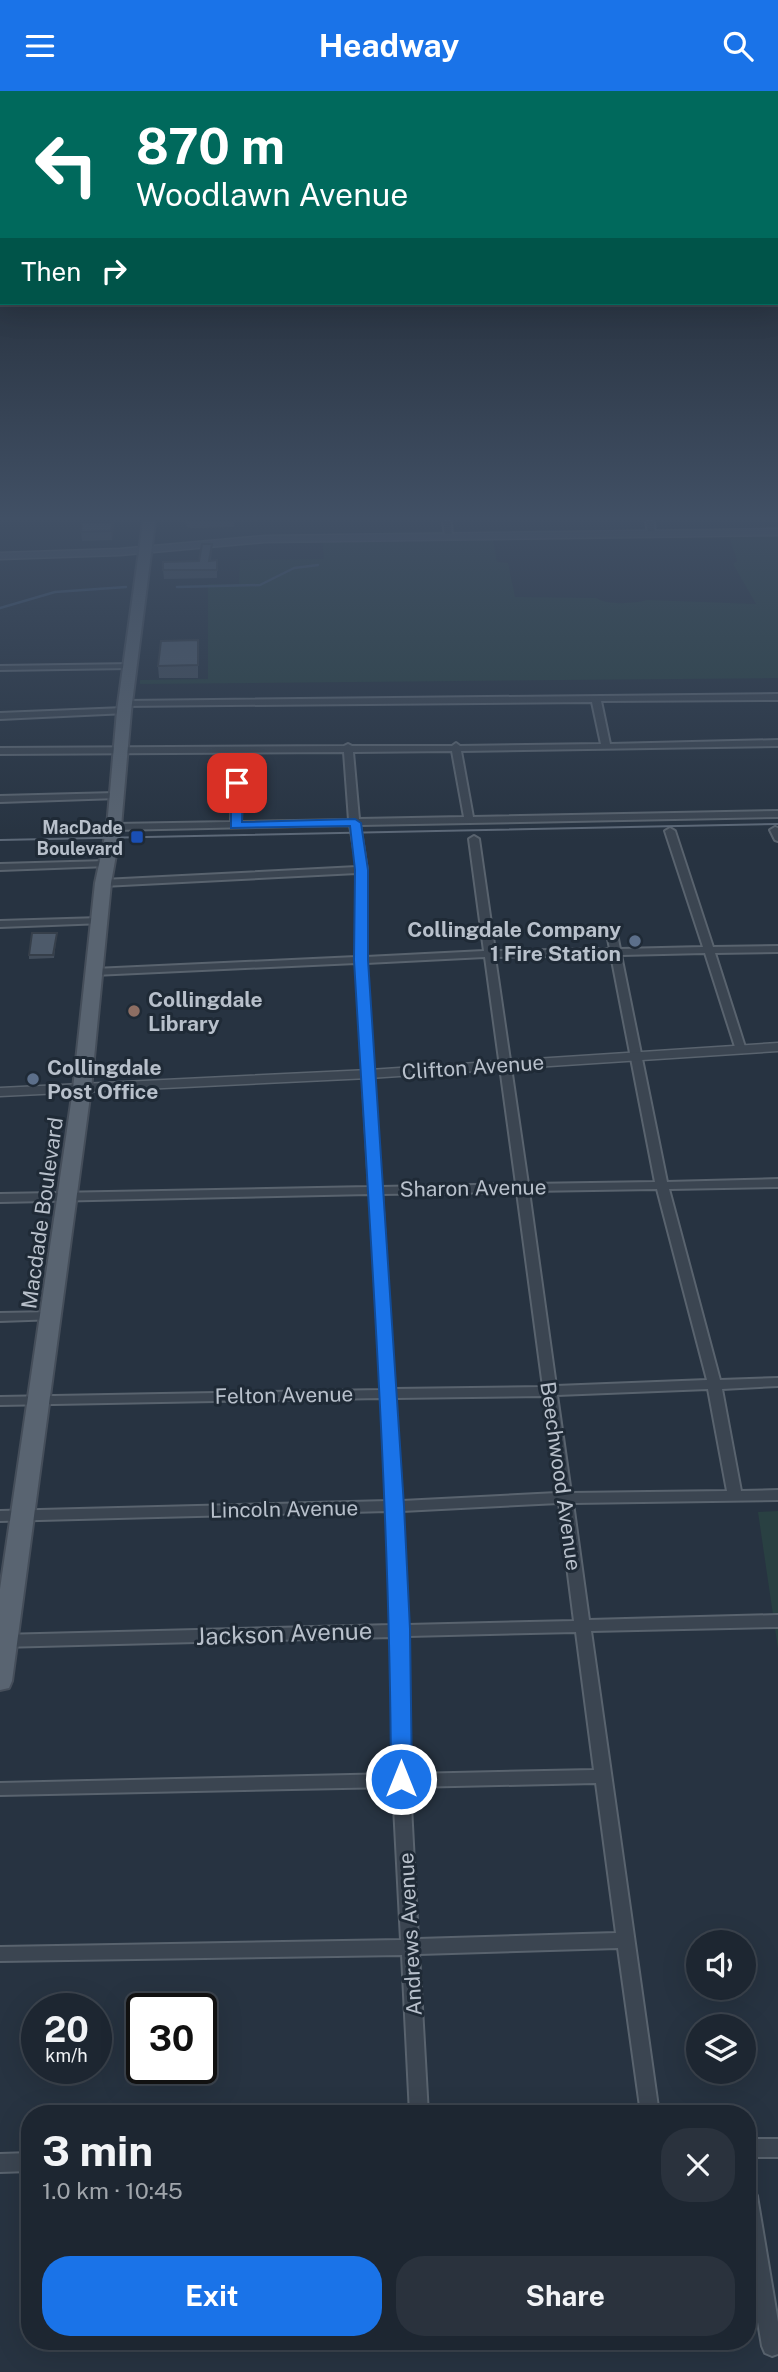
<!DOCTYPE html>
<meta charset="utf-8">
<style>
:root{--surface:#1d2631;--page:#2a323d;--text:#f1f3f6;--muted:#a0a5ab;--line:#3b434d;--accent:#1a73e8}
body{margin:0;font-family:"Public Sans",sans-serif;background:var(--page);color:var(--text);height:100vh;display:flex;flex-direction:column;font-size:26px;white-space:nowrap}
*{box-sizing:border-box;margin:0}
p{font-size:23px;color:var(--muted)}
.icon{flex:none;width:38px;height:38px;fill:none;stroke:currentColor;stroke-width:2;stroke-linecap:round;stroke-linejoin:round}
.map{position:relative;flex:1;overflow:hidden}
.drawer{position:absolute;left:21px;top:2014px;width:735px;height:245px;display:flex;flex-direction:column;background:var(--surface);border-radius:28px;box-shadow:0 7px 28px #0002,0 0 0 2px var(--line)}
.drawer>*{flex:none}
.top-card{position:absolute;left:0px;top:0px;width:779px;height:214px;box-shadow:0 7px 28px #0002,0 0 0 2px var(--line);background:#00695c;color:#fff;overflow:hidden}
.tools{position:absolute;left:686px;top:1839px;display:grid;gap:14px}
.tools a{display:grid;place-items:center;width:70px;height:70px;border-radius:50%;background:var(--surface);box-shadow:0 7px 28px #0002,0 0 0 2px var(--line);font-size:35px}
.speed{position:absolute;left:21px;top:1902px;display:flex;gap:14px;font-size:35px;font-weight:700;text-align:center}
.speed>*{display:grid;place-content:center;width:91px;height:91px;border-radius:50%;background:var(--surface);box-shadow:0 7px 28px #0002,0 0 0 2px var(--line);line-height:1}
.speed small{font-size:18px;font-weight:400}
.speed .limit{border:4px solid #111;border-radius:10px;background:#fff;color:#111}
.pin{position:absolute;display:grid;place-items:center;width:60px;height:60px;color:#fff;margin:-30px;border-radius:14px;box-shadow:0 4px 10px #0006}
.me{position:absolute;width:77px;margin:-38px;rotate:0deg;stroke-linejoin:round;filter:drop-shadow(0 0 5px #0008)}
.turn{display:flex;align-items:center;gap:24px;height:147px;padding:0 21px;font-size:32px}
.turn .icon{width:91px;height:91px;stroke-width:2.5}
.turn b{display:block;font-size:49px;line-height:60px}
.then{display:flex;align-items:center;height:66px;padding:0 21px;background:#0003;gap:14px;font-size:26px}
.round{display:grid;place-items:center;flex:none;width:74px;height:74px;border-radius:28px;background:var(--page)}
.headline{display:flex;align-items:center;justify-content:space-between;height:119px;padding:0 21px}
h1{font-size:42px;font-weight:700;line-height:52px}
.action{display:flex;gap:14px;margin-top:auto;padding:14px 21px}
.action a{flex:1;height:80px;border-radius:28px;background:var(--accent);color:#fff;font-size:28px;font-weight:700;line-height:80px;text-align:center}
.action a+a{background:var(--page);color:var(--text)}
header{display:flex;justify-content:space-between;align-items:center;height:91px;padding:0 21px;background:var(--accent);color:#fff;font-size:32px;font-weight:700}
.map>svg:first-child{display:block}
</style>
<header><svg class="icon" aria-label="menu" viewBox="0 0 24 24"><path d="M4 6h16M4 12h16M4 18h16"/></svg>Headway<svg class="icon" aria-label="search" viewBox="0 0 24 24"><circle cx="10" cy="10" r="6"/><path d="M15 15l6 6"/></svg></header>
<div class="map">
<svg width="778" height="2281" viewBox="0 0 778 2281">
<rect width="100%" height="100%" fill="#273341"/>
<path fill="#294042" d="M778,443V587L140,593V589L208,588V493H239L240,469L324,468L322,449L493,447L497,471L508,472L515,506L596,507C609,515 634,512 648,509L756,513L733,473L737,470L729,444Z
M778,1420V1558L758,1421Z"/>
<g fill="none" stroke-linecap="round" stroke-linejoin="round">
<path stroke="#3d516a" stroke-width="2.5" d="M177,496L260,494L294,477L318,474
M0,517L55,501L126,496"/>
<g stroke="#59636e" stroke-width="4">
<path id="minor" d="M443,431H451L452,447L445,445Z
M646,431H654L655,444L648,442Z
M133,573V577H130L0,579V575Z
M778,603V609L601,610L610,653L778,649V655L461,660L473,726L778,720V726L360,734L367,779L366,866L484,860L469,748L474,745L479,748L495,860L610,858L606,838L611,835L616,838L620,858L703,856L665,740L670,737L675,740L713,856L778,855V861L715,862L746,959L741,962L736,959L705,862L621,864L667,1091L778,1088V1096L669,1098L720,1289L778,1287V1295L722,1298L741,1400L778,1399V1409L573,1412L589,1529L778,1524V1536L591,1540L659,2023H641L618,1857L419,1863L428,2023H410L402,1864L0,1870V1856L401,1849L393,1696L0,1704V1692L393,1683L392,1546L0,1556V1544L392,1534L388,1420L0,1430V1420L388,1410L382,1307L0,1314V1306L381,1299L370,1103L0,1111V1103L369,1096L356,872L94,884L89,881L94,878L356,866L357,782L103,795L98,792L103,789L357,776L350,734L114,739L109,736L114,733L231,731L232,692L237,689L242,692L241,731L349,729L344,661L0,663V657L344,655L348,653L352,655H452L456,652L460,655L601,653L592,611L122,615L121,613L125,610ZM452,660L464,726L359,728L353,661ZM611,864L655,1091L528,1093L495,866ZM485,866L516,1093L381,1096L366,872ZM657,1098L707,1289L556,1295L529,1100ZM517,1101L543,1296L394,1298L382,1103ZM708,1298L727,1400L571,1402L557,1304ZM544,1305L557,1402L402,1410L395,1307ZM559,1412L574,1530L407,1534L402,1420ZM576,1541L594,1679L409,1683L408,1545ZM596,1692L616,1842L418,1848L410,1696Z
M124,617L127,618V622L0,628V622Z
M115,702L118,703V707L0,711V705Z
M775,736L778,737V750L775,749L770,739Z
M106,770L109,771V775L0,779V773Z
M100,827L105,830L104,832L0,836V830Z
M52,1221L58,1225L57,1228L0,1230V1222Z
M747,2048H778V2066H747Z
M30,2062V2080L0,2081V2063Z
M747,2096L754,2099L757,2105L778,2231V2263L772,2265L765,2262L762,2255L747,2165Z"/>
</g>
<g stroke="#59636e" stroke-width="3">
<path id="tertiary" d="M778,952V960L369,987L0,1005V997L369,979Z"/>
</g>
<g stroke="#59636e" stroke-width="3">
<path id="secondary" d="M778,438V444L265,451L120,464L0,468V462L120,458L265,445Z"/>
</g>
<g stroke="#454e5a" stroke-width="4">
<path id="primary" d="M143,431H155L131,620L121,736L111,792L91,998L12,1590L9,1597L0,1599V1498L73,998L95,792L107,736L117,620Z"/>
</g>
<use href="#minor" fill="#3b4551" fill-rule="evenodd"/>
<use href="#tertiary" fill="#3b4551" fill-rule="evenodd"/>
<use href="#secondary" fill="#495464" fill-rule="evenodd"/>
<use href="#primary" fill="#596471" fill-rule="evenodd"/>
<path stroke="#5d6978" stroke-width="2" d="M0,749L778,733"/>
</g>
<path fill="#424d5b" d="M186,431H234V436L192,437L187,436Z
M114,433L112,449L82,450L81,441Z
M212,453L211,470L217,469V487L164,488L163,479L199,470Z
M198,549V587H159L158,575Z
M57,842L54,867L29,868V864Z"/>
<path fill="#363f4a" d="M112,431H114V433L112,449L111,440Z"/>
<path fill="#4d5a6a" stroke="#363f4a" stroke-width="2" d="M82,431H112L111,440L81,441Z
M202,453H212L209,470L217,469V479H163V471L199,470Z
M198,549V574L158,575L161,550Z
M32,842H57L53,864H29Z"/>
<linearGradient id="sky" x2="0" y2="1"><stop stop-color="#151c24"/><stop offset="0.57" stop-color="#415065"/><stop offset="1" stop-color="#415065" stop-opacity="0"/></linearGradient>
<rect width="778" height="750" fill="url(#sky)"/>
<path fill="#1a73e8" stroke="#114b97" stroke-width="2" d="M237,689L243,692L242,731L355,728L361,732L368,779V869L404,1415L410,1538L412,1688L409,1694L401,1696L394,1694L391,1688C390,1415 370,1142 354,869L355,779L350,735L231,737V692Z"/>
<rect fill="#1a4fb4" stroke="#1f2a36" stroke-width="2.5" x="130" y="739" width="14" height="14" rx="3.5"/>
<g fill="#5c6f8a" stroke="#1f2a36" stroke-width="2.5">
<circle cx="635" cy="850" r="7"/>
<circle cx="33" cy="988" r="7"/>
</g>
<circle fill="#8d6e63" stroke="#1f2a36" stroke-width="2.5" cx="134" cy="920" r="7"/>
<g text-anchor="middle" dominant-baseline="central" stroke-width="6" stroke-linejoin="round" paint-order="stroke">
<g font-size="18" font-weight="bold" fill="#b8c0cb" stroke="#1f2a36" text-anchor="end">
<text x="123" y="736">MacDade<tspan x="123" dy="21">Boulevard</tspan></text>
</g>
<g font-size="21" font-weight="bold" fill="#b8c0cb" stroke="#1f2a36" text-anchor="start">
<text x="621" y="838" text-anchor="end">Collingdale Company<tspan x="621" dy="24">1 Fire Station</tspan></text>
<text x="148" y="908">Collingdale<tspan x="148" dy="24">Library</tspan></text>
<text x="47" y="976">Collingdale<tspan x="47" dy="24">Post Office</tspan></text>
</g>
<g font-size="21" fill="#b8c0cb" stroke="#1f2a36">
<text transform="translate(473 976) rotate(-4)">Clifton Avenue</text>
<text transform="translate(473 1097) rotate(-1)">Sharon Avenue</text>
<text transform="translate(42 1122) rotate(-82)">Macdade Boulevard</text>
<text transform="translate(284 1304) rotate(-1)">Felton Avenue</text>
<text transform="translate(561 1385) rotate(82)">Beechwood Avenue</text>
<text transform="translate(284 1418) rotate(-1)">Lincoln Avenue</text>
<text transform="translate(410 1843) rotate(-93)">Andrews Avenue</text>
</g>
<g font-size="24" fill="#b8c0cb" stroke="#1f2a36">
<text transform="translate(284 1542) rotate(-2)">Jackson Avenue</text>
</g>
</g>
</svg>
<div class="tools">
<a><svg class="icon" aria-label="sound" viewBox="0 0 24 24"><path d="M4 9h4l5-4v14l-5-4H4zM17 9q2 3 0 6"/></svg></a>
<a><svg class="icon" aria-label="layers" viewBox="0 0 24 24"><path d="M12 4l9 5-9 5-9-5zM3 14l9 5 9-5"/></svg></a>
</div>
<div class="speed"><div>20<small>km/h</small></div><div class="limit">30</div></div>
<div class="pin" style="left:237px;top:692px;background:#d93025"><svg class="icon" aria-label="arrive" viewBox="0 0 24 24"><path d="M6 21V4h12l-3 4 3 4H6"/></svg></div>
<svg class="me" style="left:401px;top:1688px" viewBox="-20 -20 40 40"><circle r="17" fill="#1a73e8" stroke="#fff" stroke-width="3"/><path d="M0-11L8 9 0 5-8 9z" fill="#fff"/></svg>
<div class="top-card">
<div class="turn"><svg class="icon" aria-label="left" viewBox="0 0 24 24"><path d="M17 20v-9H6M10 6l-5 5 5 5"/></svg><div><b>870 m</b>Woodlawn Avenue</div></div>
<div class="then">Then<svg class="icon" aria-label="right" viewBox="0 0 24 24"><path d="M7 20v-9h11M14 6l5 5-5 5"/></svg></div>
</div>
<section class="drawer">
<div class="headline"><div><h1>3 min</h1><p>1.0 km · 10:45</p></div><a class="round"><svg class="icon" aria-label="close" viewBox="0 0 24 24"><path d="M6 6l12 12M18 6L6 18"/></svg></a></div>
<div class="action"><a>Exit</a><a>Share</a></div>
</section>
</div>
